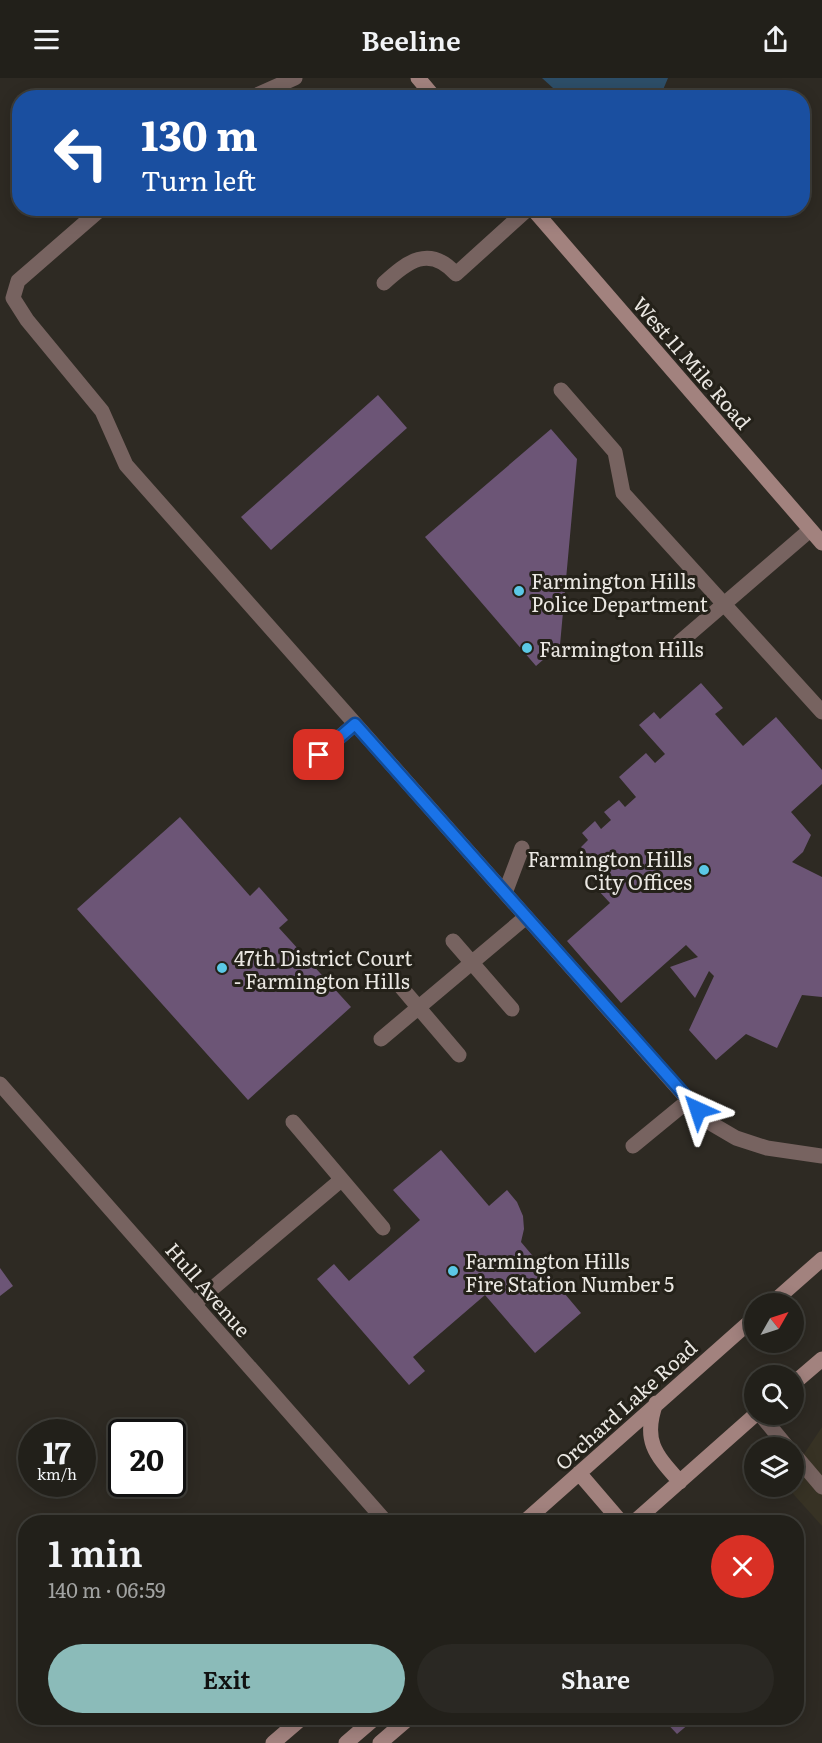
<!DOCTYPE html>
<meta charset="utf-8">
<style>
:root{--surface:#22201a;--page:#2a2823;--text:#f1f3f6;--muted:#a2a3a2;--line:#3f3e39;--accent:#8bbbb9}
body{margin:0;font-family:Literata,serif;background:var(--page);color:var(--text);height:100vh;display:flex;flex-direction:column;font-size:22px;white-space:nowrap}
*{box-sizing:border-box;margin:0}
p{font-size:20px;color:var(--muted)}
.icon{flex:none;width:33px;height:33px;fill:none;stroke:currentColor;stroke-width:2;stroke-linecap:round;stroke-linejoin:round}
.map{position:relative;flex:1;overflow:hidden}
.drawer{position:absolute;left:18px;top:1437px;width:786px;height:210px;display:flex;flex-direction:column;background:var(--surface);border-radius:24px;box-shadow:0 3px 15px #0003,0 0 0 2px var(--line)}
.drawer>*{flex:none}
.banner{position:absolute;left:12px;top:12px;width:798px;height:126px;border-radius:24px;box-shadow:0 3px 15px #0003,0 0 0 2px var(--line);background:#1a4fa0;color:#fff;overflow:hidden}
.needle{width:39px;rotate:51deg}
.buttons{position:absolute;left:744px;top:1215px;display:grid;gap:12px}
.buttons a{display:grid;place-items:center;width:60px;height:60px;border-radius:50%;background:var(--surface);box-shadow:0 3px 15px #0003,0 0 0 2px var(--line);font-size:30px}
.speed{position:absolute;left:18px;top:1341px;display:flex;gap:12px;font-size:30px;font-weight:700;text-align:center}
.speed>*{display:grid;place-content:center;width:78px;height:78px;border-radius:50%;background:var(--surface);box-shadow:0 3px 15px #0003,0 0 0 2px var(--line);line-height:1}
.speed small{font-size:15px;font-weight:400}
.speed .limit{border:3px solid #111;border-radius:9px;background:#fff;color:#111}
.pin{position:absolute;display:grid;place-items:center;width:51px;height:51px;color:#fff;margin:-26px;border-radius:12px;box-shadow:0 3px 9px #0006}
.me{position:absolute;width:66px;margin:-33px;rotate:318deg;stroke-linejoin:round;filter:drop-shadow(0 0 4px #0008)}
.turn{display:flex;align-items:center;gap:21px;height:126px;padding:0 30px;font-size:27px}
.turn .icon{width:78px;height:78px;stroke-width:2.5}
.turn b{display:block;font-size:42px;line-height:51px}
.round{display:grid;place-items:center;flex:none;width:63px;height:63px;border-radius:32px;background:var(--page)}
.head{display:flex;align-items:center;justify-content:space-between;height:102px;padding:0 30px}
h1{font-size:36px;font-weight:600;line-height:45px}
.primary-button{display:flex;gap:12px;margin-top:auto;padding:12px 30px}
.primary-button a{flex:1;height:69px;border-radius:36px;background:var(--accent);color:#111;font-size:24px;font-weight:600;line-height:69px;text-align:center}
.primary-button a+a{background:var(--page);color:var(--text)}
header{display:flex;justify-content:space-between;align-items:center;height:78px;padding:0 30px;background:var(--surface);font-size:27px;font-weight:600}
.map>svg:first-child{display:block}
</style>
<header><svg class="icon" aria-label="menu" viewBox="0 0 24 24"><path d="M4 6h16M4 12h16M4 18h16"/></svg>Beeline<svg class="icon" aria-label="share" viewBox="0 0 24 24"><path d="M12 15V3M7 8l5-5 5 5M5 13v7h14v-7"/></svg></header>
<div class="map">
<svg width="822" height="1665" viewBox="0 0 822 1665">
<rect width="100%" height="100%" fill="#2e2a23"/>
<path fill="#373224" d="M822,1349V1448L787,1409L794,1408V1391Z"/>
<path fill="#2d4e68" d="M542,0H668L660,19L564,20Z"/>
<path fill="#6c5576" d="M378,317L407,350L271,472L241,439Z
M551,351L577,381L560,567L536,588L425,459Z
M701,605L723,630L715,636L743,668L776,639L822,692V706L791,734L811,757L803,774L792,784L822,799V919L802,917L777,970L746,956L716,982L689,952L714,898L709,893L695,920L670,889L698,879L686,867L621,925L567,863L610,825L597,811L609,800L581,769L588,762L582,755L595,743L601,751L611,742L604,734L619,722L625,729L636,719L619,699L646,675L655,685L665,676L639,647L654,634L660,641Z
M180,739L250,818L259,809L288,842L279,850L351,929L248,1022L77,831Z
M441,1072L489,1128L507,1112L517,1124L523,1138L524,1151L521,1164L581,1235L535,1275L485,1217L413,1279L425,1293L409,1307L317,1201L334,1186L349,1203L420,1142L393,1112Z
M0,1190L13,1208L0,1218Z
M796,1551L806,1562L796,1570Z
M662,1640H696L677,1656Z"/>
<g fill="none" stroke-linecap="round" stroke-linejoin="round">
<path stroke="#776360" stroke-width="15" d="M250,20L295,0
M102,130L18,203L13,220L27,242L102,333L126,387L707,1043L736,1060L767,1070L822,1078
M384,205C407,184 429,166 456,196L529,130
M561,312L615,374L623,415L822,634
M680,564L810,452
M301,692L355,646
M505,815L522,770
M453,863L512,931
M401,909L459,977
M381,961L526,839
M293,1044L383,1150
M633,1068L689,1022
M194,1226L341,1102
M760,1336L788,1370
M794,1376L822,1409"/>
<path stroke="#776360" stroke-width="15" d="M0,1006L386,1444"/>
<path stroke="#a2827e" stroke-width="15" d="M418,0L435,20
M532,130L822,465
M771,1226L822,1181
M794,1305L822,1281
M656,1325C642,1363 656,1377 680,1404
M579,1395L621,1444
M524,1444L754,1240
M634,1444L756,1336
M273,1665L302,1640
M346,1665L375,1640
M380,1665L409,1640"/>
</g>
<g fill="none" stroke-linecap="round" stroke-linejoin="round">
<g stroke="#114b97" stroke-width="15">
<path id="route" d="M319,677L355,646L698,1032"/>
</g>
<use href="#route" stroke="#1a73e8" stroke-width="10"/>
</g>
<g fill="#5bc8e6" stroke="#242119" stroke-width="2">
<circle cx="519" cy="513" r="6"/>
<circle cx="527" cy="570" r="6"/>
<circle cx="704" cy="792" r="6"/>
<circle cx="222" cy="890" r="6"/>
<circle cx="453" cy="1193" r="6"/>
</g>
<g text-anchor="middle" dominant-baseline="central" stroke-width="6" stroke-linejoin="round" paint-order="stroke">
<g font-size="20" fill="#eae7e2" stroke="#242119">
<text transform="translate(693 284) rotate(49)">West 11 Mile Road</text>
<text transform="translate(209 1211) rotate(49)">Hull Avenue</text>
<text transform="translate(625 1326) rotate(-42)">Orchard Lake Road</text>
</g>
<g font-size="20" fill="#eae7e2" stroke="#242119" text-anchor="start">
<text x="531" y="502">Farmington Hills<tspan x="531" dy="23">Police Department</tspan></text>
<text x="539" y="570">Farmington Hills</text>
<text x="692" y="780" text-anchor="end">Farmington Hills<tspan x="692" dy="23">City Offices</tspan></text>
<text x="234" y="879">47th District Court<tspan x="234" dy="23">- Farmington Hills</tspan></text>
<text x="465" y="1182">Farmington Hills<tspan x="465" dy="23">Fire Station Number 5</tspan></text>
</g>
</g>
</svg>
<div class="buttons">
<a><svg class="needle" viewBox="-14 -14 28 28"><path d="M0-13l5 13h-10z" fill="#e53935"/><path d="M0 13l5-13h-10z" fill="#a2a3a2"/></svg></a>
<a><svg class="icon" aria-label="search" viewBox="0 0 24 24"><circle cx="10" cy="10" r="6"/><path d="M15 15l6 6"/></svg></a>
<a><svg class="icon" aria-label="layers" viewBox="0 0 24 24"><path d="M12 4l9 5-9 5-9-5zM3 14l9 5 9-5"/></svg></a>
</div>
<div class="speed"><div>17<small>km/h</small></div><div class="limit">20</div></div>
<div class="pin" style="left:319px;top:677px;background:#d93025"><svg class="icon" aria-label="arrive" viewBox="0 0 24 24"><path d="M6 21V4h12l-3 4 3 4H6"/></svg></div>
<svg class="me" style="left:698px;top:1032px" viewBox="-20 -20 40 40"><path d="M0-17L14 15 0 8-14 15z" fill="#1a73e8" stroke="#fff" stroke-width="4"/></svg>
<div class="banner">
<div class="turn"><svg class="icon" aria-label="left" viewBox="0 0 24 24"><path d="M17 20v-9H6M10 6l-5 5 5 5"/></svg><div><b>130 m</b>Turn left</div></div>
</div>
<section class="drawer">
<div class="head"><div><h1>1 min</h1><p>140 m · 06:59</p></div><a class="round" style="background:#d93025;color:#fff"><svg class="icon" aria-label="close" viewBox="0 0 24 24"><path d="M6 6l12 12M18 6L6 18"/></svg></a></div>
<div class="primary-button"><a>Exit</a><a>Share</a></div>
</section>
</div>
